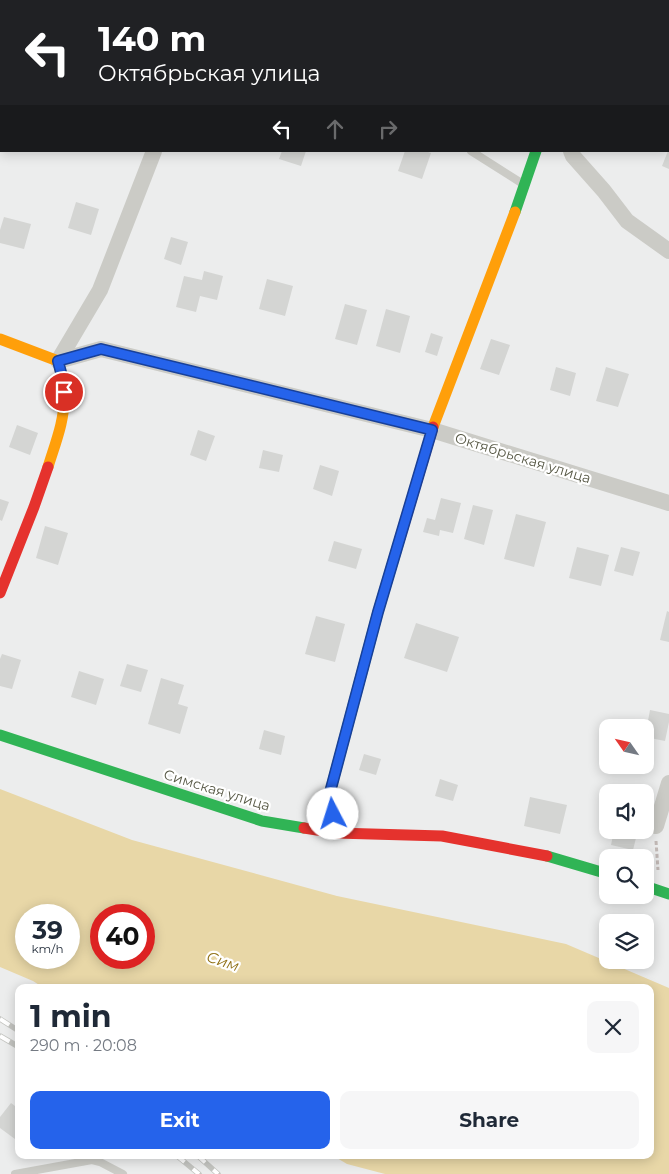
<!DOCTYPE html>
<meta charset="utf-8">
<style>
:root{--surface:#fff;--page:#f6f6f7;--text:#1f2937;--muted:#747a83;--accent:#2563eb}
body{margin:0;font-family:Montserrat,sans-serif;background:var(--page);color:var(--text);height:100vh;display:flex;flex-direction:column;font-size:19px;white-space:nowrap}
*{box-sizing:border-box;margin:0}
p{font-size:16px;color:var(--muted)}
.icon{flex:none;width:28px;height:28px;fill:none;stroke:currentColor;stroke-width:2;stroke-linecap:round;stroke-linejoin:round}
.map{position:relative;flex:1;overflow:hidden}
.sheet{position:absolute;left:15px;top:984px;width:639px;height:175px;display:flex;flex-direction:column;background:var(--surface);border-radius:10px;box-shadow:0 2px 12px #0003}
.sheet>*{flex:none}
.banner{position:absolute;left:0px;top:0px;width:670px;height:152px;box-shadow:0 2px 12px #0003;background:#202124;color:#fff;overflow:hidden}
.needle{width:32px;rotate:304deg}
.controls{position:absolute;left:599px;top:719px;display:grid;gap:10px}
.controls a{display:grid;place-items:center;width:55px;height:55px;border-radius:10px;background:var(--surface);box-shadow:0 2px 12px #0003;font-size:25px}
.speed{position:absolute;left:15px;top:904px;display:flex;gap:10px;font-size:25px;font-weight:700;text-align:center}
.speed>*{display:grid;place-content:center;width:65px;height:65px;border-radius:50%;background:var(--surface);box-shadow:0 2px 12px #0003;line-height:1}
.speed small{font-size:12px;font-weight:400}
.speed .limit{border:8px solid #d22;background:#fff;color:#111}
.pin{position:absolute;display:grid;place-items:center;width:42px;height:42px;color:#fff;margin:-21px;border:2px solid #fff;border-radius:50%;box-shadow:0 1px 5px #0007}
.me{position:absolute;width:55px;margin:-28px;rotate:355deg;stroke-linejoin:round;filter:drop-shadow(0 0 4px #0008)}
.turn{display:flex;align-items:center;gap:18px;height:105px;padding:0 15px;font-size:22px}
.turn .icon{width:65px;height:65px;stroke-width:2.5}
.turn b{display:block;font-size:35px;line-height:42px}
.lanes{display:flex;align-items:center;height:48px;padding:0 15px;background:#0003;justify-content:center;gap:25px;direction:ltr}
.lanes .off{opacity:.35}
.round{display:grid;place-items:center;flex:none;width:52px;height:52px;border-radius:10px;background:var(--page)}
.head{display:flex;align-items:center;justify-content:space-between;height:85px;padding:0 15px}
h1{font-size:30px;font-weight:700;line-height:38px}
.button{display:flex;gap:10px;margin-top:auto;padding:10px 15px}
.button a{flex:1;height:58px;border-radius:10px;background:var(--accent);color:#fff;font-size:20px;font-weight:700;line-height:58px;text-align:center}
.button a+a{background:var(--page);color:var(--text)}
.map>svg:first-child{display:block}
</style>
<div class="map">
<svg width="669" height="1174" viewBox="0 0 669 1174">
<rect width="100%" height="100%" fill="#eceded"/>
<path fill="#e8d7a7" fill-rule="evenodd" d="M0,789L132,840L337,896L566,944L669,988V1174H385L347,1164L332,1155H650V988H44L33,981L0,967ZM26,915H69V958H26ZM101,915H144V958H101Z"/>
<path fill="#d4d5d3" d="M669,148V169L662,166L668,151H669Z
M282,151H306L301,166L279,159Z
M405,151H425L431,153L422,179L398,171Z
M76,202L99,209L91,235L68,228Z
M4,217L31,224L24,249L0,243V230Z
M171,237L188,242L181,265L164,259Z
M204,271L223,276L217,300L200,296L196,312L176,307L184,276L202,280Z
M267,279L293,286L285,316L259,309Z
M345,304L367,310L357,345L335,339Z
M386,309L410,316L400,353L376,346Z
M431,333L443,337L437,356L425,352Z
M491,339L510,345L499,375L480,369Z
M556,367L576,373L570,396L550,390Z
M606,367L629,374L618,407L596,401Z
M17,425L38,433L30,455L9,447Z
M198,430L215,436L206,461L190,455Z
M263,450L283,455L279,472L259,468Z
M320,465L339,471L332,496L313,489Z
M441,498L461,503L453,533L440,530L439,536L423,532L427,518L435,520Z
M0,499L9,502L2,521L0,520Z
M473,505L493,510L484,545L464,539Z
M516,514L546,522L534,567L504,559Z
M45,526L68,533L58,565L36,558Z
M334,541L362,549L356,569L328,561Z
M577,547L609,555L601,586L569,578Z
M621,547L640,552L633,576L614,571Z
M667,611L669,612V642L660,640Z
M316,616L345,624L335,662L305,654Z
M416,623L459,637L447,672L404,658Z
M2,654L21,660L12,689L0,686V659Z
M127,664L148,670L141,692L120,686Z
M79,671L104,679L96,705L71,697Z
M161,678L184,685L178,704L188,707L180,734L148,724Z
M650,710L669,714V722L665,741L645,737Z
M264,730L285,736L281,755L259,749Z
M364,754L381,759L376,775L359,770Z
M440,779L458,785L453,801L435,796Z
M530,797L567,805L560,834L524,826Z
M614,830H638L633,850L611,845Z
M11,1103L19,1109V1142L0,1128V1117Z"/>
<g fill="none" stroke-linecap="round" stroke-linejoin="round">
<path stroke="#c2b9b6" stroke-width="3" stroke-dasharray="4 2.5" stroke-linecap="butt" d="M656,841L658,870"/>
<path stroke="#cbcbc6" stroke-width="8" d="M471,151L523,184
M15,1174L92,1160L100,1162L123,1174"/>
<path stroke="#cbcbc6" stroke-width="16" d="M211,1V0
M584,1V0
M0,77H1
M571,151L573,156L604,191L627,221L669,251
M58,361L101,349L432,430L669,503
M58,361L100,290L154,151
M656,826L669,783"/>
<path stroke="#30b455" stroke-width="11" d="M515,212L536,151
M0,735L262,821L304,828
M336,833L329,796L378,612L400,538
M547,856L608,874
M645,886L669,894"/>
<path stroke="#ff9f0a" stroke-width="11" d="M0,339L58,361C61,373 64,384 64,396C65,420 55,444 48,467
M433,427L515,212"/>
<path stroke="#e5322d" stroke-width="11" d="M400,538L433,427
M0,593L34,507L48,467
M304,828L336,833L442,836L547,856"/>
<g stroke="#c4c5c1" stroke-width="5.5">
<path id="rail" d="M0,1019L19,1031
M0,1036L19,1047
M176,1155L199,1174
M197,1155L218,1174"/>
</g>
<use href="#rail" stroke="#fff" stroke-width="4" stroke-dasharray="11" stroke-linecap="butt"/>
</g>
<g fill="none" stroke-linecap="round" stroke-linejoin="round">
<g stroke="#184099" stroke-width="12">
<path id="route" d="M64,392L63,380L58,361L101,349L432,430L378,612L329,796L333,814"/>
</g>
<use href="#route" stroke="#2563eb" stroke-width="9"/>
</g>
<g text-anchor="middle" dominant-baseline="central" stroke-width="4.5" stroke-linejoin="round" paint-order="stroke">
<g font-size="14" fill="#575845" stroke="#fff">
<text transform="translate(523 458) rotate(17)">Октябрьская улица</text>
<text transform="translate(217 790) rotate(17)">Симская улица</text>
</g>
<g font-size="15" font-style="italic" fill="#8f6f13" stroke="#fff">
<text transform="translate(223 961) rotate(18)">Сим</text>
</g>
</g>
</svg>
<div class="controls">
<a><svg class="needle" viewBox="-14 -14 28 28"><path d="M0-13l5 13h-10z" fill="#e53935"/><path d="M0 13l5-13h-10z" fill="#747a83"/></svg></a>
<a><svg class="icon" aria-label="sound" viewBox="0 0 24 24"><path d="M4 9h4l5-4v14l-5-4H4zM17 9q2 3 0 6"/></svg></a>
<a><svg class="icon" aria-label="search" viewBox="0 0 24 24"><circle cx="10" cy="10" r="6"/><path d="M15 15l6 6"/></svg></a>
<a><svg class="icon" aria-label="layers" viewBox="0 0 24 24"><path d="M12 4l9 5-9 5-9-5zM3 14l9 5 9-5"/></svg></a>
</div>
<div class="speed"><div>39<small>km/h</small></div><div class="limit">40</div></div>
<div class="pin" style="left:64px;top:392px;background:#d93025"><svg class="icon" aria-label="arrive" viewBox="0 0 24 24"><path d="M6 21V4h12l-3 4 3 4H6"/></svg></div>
<svg class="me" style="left:333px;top:814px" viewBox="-20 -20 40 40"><circle r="19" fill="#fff"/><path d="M0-13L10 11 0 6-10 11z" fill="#2563eb"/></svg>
<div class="banner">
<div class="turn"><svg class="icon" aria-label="left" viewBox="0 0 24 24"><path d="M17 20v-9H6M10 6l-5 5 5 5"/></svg><div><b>140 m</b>Октябрьская улица</div></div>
<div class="lanes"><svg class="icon" aria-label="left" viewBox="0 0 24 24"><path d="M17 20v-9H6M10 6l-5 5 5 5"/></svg><svg class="icon off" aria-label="ahead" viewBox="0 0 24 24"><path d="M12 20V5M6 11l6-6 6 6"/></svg><svg class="icon off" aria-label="right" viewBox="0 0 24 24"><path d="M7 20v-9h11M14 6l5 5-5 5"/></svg></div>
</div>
<section class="sheet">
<div class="head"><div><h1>1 min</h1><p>290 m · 20:08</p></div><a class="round"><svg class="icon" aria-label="close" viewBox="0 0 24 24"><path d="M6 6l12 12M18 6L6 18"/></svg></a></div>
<div class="button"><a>Exit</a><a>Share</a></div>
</section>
</div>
